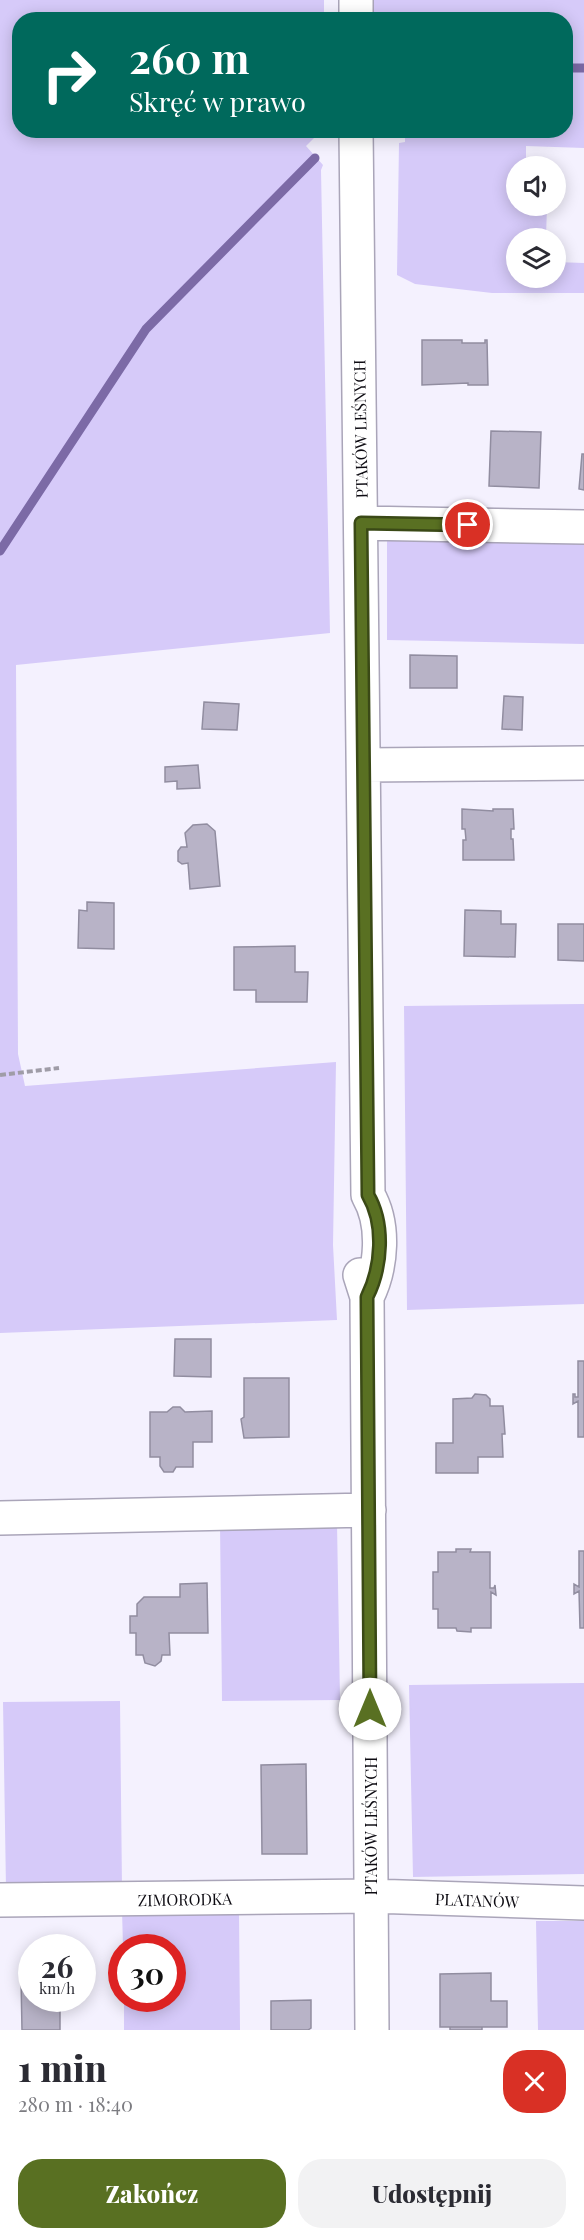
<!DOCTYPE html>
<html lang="pl">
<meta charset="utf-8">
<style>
:root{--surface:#fff;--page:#f2f2f3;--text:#2b2b33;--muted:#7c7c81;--accent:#597022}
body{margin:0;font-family:"Playfair Display",serif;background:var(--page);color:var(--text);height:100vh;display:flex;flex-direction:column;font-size:22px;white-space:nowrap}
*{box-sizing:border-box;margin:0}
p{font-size:20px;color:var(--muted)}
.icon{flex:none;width:33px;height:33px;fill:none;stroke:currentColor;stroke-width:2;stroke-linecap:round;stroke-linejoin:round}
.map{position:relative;height:2030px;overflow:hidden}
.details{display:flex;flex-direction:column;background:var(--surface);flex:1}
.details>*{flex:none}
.banner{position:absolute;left:12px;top:12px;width:561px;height:126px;border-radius:24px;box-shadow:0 3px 15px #0003;background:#00695c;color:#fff;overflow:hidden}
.fabs{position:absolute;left:506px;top:156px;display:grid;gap:12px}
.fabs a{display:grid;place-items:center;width:60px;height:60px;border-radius:50%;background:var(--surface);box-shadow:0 3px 15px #0003;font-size:30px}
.speed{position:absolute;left:18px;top:1934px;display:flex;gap:12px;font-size:30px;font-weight:700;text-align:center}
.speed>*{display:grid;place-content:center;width:78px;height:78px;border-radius:50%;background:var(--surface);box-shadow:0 3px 15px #0003;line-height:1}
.speed small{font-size:15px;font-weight:400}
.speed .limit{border:9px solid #d22;background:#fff;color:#111}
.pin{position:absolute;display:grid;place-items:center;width:51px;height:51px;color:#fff;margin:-26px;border:3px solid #fff;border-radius:50%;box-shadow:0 2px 6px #0007}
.me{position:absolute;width:66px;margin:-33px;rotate:0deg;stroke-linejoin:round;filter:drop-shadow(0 0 4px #0008)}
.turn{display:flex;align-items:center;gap:21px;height:126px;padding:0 18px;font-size:27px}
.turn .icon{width:78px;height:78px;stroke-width:2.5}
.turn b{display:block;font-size:42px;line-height:51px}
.round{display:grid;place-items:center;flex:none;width:63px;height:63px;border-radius:24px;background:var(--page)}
.head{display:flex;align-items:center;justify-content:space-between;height:102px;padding:0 18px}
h1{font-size:36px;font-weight:800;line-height:45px}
.cta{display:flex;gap:12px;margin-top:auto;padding:12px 18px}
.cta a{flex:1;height:69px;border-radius:24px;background:var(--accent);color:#fff;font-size:24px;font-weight:800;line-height:69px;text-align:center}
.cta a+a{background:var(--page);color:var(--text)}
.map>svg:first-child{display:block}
</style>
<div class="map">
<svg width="584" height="2030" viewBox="0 0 584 2030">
<rect width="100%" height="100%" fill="#f4f1fe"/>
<path fill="#d6caf9" d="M0,0H324V19L20,20V130L321,131L306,146L323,165L321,170L330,633L16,665L18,1054L25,1086L336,1062L333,1245L337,1320L0,1333Z
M370,0H584V148L526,146V166H516V206H547L546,238H516V278H555V262L584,263V293H492L415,284L397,275L399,143L405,142V131L566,130V20L370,19Z
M387,535L584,541V644L387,640Z
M584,1004V1304L407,1310L404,1006Z
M337,1523L340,1700L222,1701L220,1524Z
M584,1683V1874L413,1877L409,1685Z
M120,1701L122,1888H6L3,1702Z
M122,1910H239L240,2030H124V1998H172V1947H123Z
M584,1921V2030H538L536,1921Z"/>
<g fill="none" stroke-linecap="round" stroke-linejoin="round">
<path stroke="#7c6aa6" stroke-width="9" d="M566,68H584
M0,551L146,329L315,158"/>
</g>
<path fill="#b8b3c7" stroke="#918da0" stroke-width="1.5" d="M422,340H462V343H485V340H487L488,385H468V383L422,385Z
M491,431L541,432L539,488L489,486Z
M582,454H584V490L579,489Z
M410,655L457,656V688H410Z
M504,696L523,697L522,730L502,729Z
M204,702L239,704L237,730L202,729Z
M198,765L200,788L177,789V781L165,782V767Z
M462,809L493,811V809H513L514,829H511V839H513L514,860H463V840H466L465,829H462Z
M207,824L215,831L220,886L190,889L188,863L182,864L178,861V851L181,847H187L185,833L193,825Z
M87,902L114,903V949L78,948L79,910L87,911Z
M465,910L501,911V924H516L515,957L464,956Z
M558,924H584V961L558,960Z
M295,946V972H308L307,1002H256V990H234V947Z
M175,1339H211V1377L174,1376Z
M578,1361H584V1437H578V1401L573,1404V1394H575V1397H578Z
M244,1378H289V1437L244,1438L241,1419L244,1417Z
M475,1394L486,1395L490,1399V1406H503L505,1434H502L503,1457H478V1473H436V1443H453V1399L472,1398Z
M173,1407H180L185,1412L212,1411V1442H193V1467H176L173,1472H164L160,1466V1457H150V1412H167Z
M456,1549H471L470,1552H490V1588H494L495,1585L496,1595L491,1592V1628H471V1632L457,1631L456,1628H438V1609H433V1572H438V1552H456Z
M579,1551H584V1628H580L579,1591L574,1594V1584L579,1587Z
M207,1583L208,1633H169L170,1655H162L161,1661L155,1666L145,1663L143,1655H136V1633H130V1616H137V1604L144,1597H180V1584Z
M306,1764L307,1854H262L261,1765Z
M491,1973V2001H507V2027H440V1974Z
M21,1978H32V1998H60V2030H22Z
M311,2000V2028L308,2030H271V2001Z
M450,2027H482V2030H450Z"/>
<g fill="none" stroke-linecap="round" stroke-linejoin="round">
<g stroke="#aaa5b9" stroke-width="36">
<path id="minor" d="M356,0V20
M356,130L368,1195C385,1224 382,1267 367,1297
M361,523L584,527
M364,765L584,763
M360,1275L367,1297L372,2030
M0,1518L369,1510
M0,1900L371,1896L584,1903"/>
</g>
<path stroke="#9f9ca7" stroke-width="4" stroke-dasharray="6 3" stroke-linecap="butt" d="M0,1075L59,1068"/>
<use href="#minor" stroke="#fff" stroke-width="33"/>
</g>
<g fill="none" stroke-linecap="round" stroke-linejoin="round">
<g stroke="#3a4916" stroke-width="15">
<path id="route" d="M370,1709L367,1297C382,1267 385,1224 368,1195L361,523L468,525"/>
</g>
<use href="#route" stroke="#597022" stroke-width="10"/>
</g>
<g text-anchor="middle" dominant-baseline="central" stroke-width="4.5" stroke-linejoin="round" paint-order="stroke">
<g font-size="16" fill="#0d0b12" stroke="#fff">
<text transform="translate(360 429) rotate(-91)">PTAKÓW LEŚNYCH</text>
<text transform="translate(370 1826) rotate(-90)">PTAKÓW LEŚNYCH</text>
<text transform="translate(185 1899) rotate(-1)">ZIMORODKA</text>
<text transform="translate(477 1900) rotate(2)">PLATANÓW</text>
</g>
</g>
</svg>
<div class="fabs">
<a><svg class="icon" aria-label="sound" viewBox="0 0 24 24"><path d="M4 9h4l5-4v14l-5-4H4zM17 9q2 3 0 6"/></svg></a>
<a><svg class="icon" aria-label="layers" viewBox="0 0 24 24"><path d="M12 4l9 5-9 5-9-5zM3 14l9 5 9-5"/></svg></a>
</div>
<div class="speed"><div>26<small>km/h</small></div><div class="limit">30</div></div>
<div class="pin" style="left:468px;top:525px;background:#d93025"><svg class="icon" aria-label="arrive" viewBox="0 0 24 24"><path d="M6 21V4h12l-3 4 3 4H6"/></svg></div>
<svg class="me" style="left:370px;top:1709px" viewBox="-20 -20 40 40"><circle r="19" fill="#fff"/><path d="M0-13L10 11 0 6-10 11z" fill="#597022"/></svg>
<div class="banner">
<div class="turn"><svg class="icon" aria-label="right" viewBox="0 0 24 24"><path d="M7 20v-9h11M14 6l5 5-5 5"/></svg><div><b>260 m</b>Skręć w prawo</div></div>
</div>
</div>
<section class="details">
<div class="head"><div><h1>1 min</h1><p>280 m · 18:40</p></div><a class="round" style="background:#d93025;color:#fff"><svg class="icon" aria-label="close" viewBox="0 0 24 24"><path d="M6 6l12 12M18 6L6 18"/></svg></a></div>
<div class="cta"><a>Zakończ</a><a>Udostępnij</a></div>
</section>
